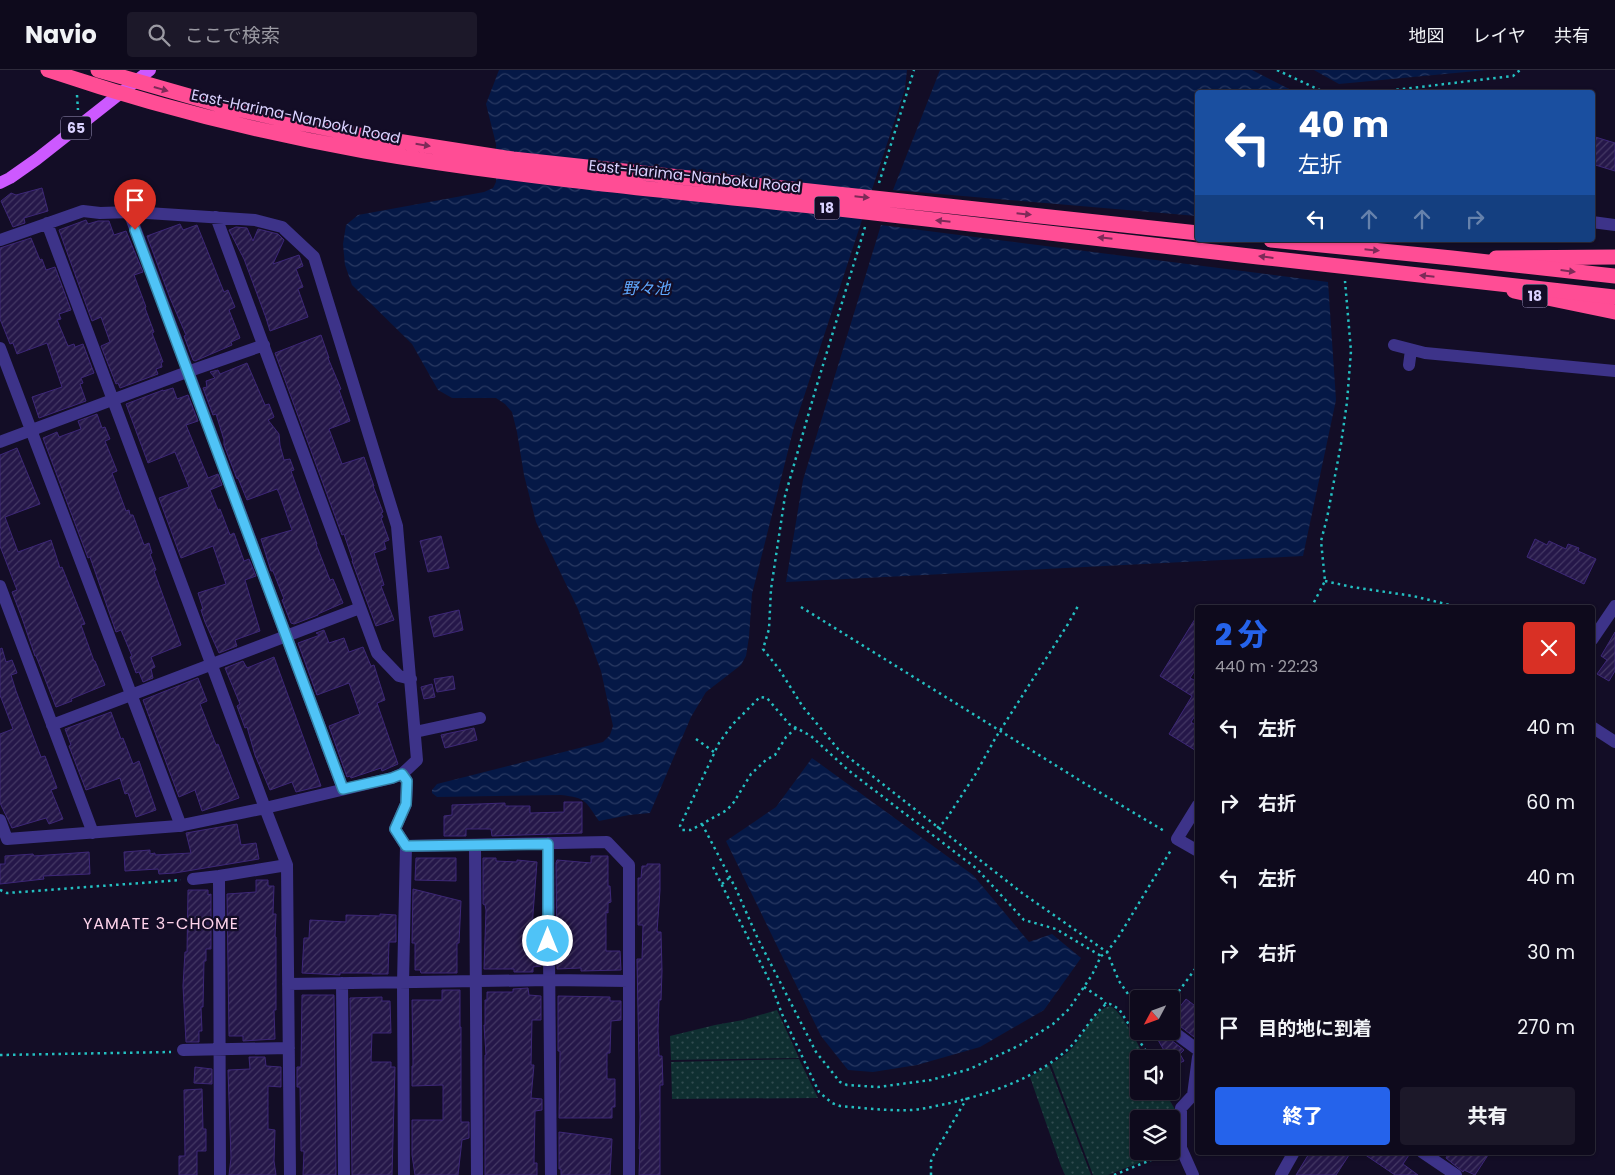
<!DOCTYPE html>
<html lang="ja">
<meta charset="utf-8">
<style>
:root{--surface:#0e0a1c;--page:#1c1829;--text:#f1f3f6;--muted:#9b9aa3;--line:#2e2b3b;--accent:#2563eb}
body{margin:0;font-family:Poppins,"Noto Sans JP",sans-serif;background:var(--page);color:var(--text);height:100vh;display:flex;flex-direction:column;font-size:19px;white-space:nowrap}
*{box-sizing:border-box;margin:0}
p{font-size:16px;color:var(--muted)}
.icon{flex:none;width:28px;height:28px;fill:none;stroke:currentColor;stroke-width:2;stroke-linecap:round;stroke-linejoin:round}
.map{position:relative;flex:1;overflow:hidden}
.panel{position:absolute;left:1195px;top:535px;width:400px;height:550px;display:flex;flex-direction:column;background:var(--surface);border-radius:5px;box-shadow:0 1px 4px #0004,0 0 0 1px var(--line)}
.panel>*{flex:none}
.hud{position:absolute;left:1195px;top:20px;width:400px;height:152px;border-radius:5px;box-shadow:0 1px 4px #0004,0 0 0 1px var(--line);background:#1a4fa0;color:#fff;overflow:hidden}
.needle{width:32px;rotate:229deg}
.fabs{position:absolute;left:1130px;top:920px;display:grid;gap:10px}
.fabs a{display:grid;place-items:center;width:50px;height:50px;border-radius:5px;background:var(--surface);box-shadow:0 1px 4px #0004,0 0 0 1px var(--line);font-size:25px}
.pin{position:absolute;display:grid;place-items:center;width:42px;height:42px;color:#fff;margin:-51px -21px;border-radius:50% 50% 50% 0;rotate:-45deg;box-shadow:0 0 5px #0007}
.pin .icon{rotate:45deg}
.me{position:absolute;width:55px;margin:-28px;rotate:0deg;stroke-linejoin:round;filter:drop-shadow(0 0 4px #0008)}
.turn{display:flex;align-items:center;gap:18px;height:105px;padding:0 20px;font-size:22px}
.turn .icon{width:65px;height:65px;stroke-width:2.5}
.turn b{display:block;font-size:35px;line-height:42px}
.lanes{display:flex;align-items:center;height:48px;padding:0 20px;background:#0003;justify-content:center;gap:25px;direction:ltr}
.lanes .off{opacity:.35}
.round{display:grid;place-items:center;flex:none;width:52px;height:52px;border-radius:5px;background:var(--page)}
.head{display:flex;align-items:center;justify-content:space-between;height:85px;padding:0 20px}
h1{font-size:30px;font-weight:800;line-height:38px;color:var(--accent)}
.primary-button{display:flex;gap:10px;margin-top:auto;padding:10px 20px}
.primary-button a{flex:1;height:58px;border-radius:5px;background:var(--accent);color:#fff;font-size:20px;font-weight:800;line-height:58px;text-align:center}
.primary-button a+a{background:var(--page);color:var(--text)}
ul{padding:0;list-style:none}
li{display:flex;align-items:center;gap:15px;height:75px;padding:0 20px}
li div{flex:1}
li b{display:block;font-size:19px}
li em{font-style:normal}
header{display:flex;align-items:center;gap:30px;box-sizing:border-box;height:70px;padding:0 25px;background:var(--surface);border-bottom:1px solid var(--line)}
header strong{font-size:24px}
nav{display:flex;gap:28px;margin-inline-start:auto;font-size:18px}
.search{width:350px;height:45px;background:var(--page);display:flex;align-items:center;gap:12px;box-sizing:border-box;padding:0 18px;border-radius:5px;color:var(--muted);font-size:19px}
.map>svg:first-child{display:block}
</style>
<header>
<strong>Navio</strong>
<div class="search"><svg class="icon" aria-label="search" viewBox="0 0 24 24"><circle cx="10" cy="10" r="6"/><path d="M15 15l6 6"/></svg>ここで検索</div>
<nav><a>地図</a><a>レイヤ</a><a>共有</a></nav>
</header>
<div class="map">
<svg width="1615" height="1105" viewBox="0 0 1615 1105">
<defs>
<pattern id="grass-dots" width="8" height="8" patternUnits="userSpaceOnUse" patternTransform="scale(1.25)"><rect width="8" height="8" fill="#0f2f31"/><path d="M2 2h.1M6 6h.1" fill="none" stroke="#314c50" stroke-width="1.8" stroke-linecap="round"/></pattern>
<pattern id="water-waves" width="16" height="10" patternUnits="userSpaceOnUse" patternTransform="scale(1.25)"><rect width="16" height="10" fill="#051846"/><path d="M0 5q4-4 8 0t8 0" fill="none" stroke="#293962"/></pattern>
<pattern id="building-hatch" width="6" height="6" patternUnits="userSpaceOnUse" patternTransform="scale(1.25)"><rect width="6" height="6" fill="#251749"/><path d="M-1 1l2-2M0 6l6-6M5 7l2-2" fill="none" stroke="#443864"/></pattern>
</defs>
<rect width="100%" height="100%" fill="#130d26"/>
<path fill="url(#grass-dots)" d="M1110,936C1121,940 1140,977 1145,989H1139V1021H1164L1176,1041L1178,1077L1171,1080V1049H1139V1081H1169L1108,1105H1093L1051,994C1059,989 1067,984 1073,977C1085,964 1091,942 1110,936Z
M777,940L799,988L671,990L670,966L715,955L743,950Z
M799,989L818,1028L672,1029L671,992Z
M1049,995L1054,1008L1091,1105H1065L1061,1096L1030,1007Z"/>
<path fill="url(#water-waves)" d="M499,0H907L905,19L794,357L752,524L749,567L746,586L741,595L706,622L691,647L650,743L629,745L599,751C585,731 587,728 561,725L437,727L432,723V720L437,714L603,672L610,665L613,656L601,601L578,539L536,452L524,405L517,362L512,342L505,334L496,328H452L438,320L412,274L352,215L345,195L343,174L346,155L358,145L484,122L493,118L496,112V74L486,34Z
M940,0H1252L1295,22H1198L1197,146L893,120Z
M1314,0H1487L1339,14Z
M881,155L1328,212L1336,330L1303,486L786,512L803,410Z
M812,688L973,805L1029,872L1052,864L1081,888L1044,940L980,977L917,995L873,1002L848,1000L821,966L726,771L776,737Z"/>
<path fill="url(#building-hatch)" stroke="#3d2777" d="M1592,66L1615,73V101L1592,94Z
M42,118L48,141L24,148L25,153L13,157L1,131L11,123L16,125Z
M86,150L88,154L98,151H109L114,165L126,161L143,202L134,205L146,237L145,238L154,262L152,263L163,292H161L162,297L156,299L158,304L120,318L118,313L116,314L101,276L110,272L101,247L92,251L59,160Z
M180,154L183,160L197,155L224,222L228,220L235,237L229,240L240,268L231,272L232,275L195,291L193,290L184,266L186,265L170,228L147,166Z
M236,157L247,158L253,171L258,159L278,164L284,170L273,194L299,185L303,196L296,199L303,217L298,219L308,247L270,261L266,248L244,189L229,160Z
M31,168L40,190L42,189L46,200L55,197L71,240L59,244L61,249L57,250L68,276L74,274L75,277L83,274L94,303L81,308L83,313L80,314L86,331L39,348L32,327L62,317L47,273L17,284L13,273L10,274L0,249V178Z
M321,265L329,288H328L341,319L339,320L350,351L329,359L342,394L364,387L374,416H373L383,442L381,443L383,447L381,448L389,470L384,472L386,479L374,483L384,515L381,516L394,550L376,556L352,491H353L344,464L342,465L275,283Z
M247,293L265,335L269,334L274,347L268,350L279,364L280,375L284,390L290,389L294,400L291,401L317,474H316L330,510L333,509L343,533L318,544V545L294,554L291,553L282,530L284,529L273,501H271L261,469L292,460L279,423L277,419L247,430L238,408L237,409L224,375V370L216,344L213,345L203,318L207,317L206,311L215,308L210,302L218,300L220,304Z
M173,318L177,329L188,325L198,351L186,355L208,408L218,404L222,415L210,420L218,440L220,439L230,465L234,463L244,491L249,489L256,506L245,510L260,561L235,570L237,576L219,583L205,552L201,540L203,539L198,523L226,514L213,476L181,488L159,428L189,417L175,382L148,393L126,334L163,320V321Z
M97,344L102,358L105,357L110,369L105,371L117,401L112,403L126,441L129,440L130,445H133L144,475L149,473L152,483L150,484L156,500L154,501L181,575L151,587L155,597L151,599L153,608L143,612L139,602L136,603L130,587L132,586L121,560L116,562L90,487L88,488L43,368L57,362L59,367L81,359L78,351Z
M17,378L40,434L5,447L18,482L51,470L60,498L62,497L85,554L81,555L94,591H95L105,615L71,629L72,631L56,637L36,586H35L22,548L12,522L17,520L0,476V385Z
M441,466L449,498L428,502L420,471Z
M1535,469L1547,475L1549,471L1566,479L1568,474L1579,478L1578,481L1596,489L1584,514L1527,487Z
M459,540L463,560L434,567L429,547Z
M1198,544V596L1190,608L1198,612V641L1191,652L1198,657V682L1169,664L1192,626L1160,606Z
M324,560L329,573L344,568L349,582L363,577L371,596L374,595L385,630L377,633L398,694L382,701L381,698L351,708L350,706L347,707L329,656L360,644L349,613L317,625L298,573L320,565L316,563Z
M1615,562V601L1609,611L1597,604L1607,590L1601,586Z
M2,578L6,592L12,590L17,603L11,605L16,621L41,687L45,686L57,718L51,720L63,749L49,754L46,748L12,758L0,733V664L13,659L0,625V579Z
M274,587L321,716L317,717L296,722L292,712L270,720L255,685L247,657L245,658L237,636L240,634L225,598L243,591L247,598Z
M453,606L455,619L437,622L434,609Z
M198,608L207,631L200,634L216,675L218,674L239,728L202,741L195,720L179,727L143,630Z
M432,614L435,627L424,629L421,617Z
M111,642L121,669L123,668L133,694L139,691L156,740L136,747L128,723L125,724L120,708L86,720L69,676L71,675L65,659Z
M474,658L477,670L445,678L441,665Z
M564,732H582V763L492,766L491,759H466V766H444V746L452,745V735L505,733V736H530V743L564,742Z
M237,754L241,775L256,773L259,789L175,803L159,804L158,799L125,801L124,782L150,780V784L155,783V785L191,783L186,763Z
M89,782L90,804L43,806L44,809L0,814V794H5V786L33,784L34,786Z
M591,786H608V816H610L611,832L608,833V843L606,842V881H620L621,900L581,901V898L557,899L556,793L557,790L591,793Z
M416,788H456V811L415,810Z
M483,788H496V791L517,792V790L537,792L533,844L532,876H541V896L533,897V902H514V899H484L486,840L485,835L483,834Z
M647,794H660V820L657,862H661L662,901L661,930H659L658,961L659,986H662L663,1015H660V1105H639L640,1079H639L640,1047L637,889H642L643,855H638V808H641L642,796H647Z
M256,810H268V816H274L273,844H276L275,867H276V940H274L275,969L243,971V966H229L227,824L256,822Z
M413,819L461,831L459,873H457V903H421L420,900H415V873H412Z
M188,820H208V825L211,824V879H206V891H204L203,937H201L202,961H199V972H186L183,916L185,882H187Z
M380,844L396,845V872H389L388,904H372V903H340V905L302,903L304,868H309L310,850L346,852V845L380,846Z
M528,918L529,925L541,926V950H532L531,995H534L531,1028L542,1029V1040L535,1041L534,1093H537V1105H485V985H486L484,955H485V930H487V922H513V919Z
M442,920H460V957H461V1052H469V1068L462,1070L458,1105H415L412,1085V1050H443V1015L412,1016V996H413L412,930H442Z
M302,925H334L336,1105H303L304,1081H301L300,1017H297V997H301Z
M558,926L610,927V931H621V950L611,951L610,983H607V1009H615V1037H612V1048H559L560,981H558Z
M382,927V931H390L391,963H372L371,992H391V997H395L392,1105H352L350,928Z
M1186,929L1198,938V962L1194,967L1176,953L1171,952V935L1178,939Z
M1166,966L1184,980L1180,984L1184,991L1173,996L1171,989H1169L1158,970Z
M249,987H265L266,996L281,997V1017L268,1016V1059L275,1060L274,1091L276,1105H229L231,1088L228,1000L250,999Z
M195,997L212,999V1014L194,1013Z
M202,1019L203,1059H206V1081H197V1105H179V1086H185L184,1020Z
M559,1062L612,1069L610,1105H561V1099H559Z
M1310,1082H1351L1336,1105H1296Z
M1361,1082H1411L1403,1094L1418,1105H1395Z
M1449,1082H1490L1475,1105L1464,1100L1463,1102L1446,1088Z"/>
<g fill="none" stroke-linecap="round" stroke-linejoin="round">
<path stroke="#24bfc1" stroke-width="2.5" stroke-dasharray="2.5 4" stroke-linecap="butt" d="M1277,0L1324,22
M1377,22L1513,6L1520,0
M77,25L78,40
M879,113L914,0
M865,157L816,318L785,426L771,519L769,559L763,579L779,599L803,637L838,679L1022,823L1107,882L1119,911L1139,940
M1325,511L1352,517L1413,526L1462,538
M801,537L1084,713L1166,762
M1311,538L1325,511L1321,471L1327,448L1341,374L1347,332L1351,281L1345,211
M796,658L786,667L775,685L766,690L751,704L734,732L727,740L691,760H682L680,756L719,673L732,655L760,627L767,628L789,654L811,666L848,700L977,799L1024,850L1056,859L1101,886
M696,669L714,682
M702,754L736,819L758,869L816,982L840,1012L847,1015L878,1017L931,1010L970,999L1020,975L1053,954L1069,939L1092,905L1101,886L1107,882L1119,866L1171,780
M937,758L945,751L975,705L996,667L1068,554L1078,536
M713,797L771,914L782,944L819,1022L832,1033L840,1036C864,1038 888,1041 912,1040C924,1039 935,1036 946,1034C988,1024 1033,1010 1067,980C1082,967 1090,947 1106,934H1110L1119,939L1151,989
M722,814L730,807
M0,820L7,823L181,810
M1084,917L1102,929L1106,934
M1171,932L1198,895
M0,985L171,982
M931,1105V1091L933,1086L967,1028
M1114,1105L1168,1083"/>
<path stroke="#3d3389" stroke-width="12" d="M129,142L343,719
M216,147L377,583L399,606L411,609
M1592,152L1615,155
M47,153L265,738L287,795L290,1105
M0,170L83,141L100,143L132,142L255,150L282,157L314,187L397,456L417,690L402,704L392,708L265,738L178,756L7,769L0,750
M1394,275L1425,283L1615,301
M0,278L181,756
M1409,295L1411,280
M0,372L187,302L264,275
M0,516L93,763
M1592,570L1615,536
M52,655L360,538
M1592,657L1615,672
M415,662L480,648
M402,704L407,711L406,734L395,759L406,776L403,913L404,1105
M1198,735L1177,769L1198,781
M548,773L551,1105
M475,775L477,1105
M406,776L607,772L629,795V1105
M219,806L220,1105
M193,809L219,806L287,795
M342,913L344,1105
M288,914L549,910L629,911
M1171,960L1198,980
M183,980L289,978
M1422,1082L1456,1105
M1193,1105L1181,1078V1038L1193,1025L1198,987
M1281,1105L1294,1082"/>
<path stroke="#cd59ff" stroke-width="12" d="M0,113L10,108L37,89L150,0"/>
<path stroke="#ff4d95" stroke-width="15" d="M1496,188L1615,187
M1514,221L1615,242"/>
<path stroke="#ff4d95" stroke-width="15" d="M48,0C151,35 258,62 365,81C522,108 681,122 839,139C1098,168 1356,199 1615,227
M98,0L224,36L294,52L365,66L513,89L1198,163
M1271,170L1452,188L1615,206"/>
</g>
<defs><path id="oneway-solid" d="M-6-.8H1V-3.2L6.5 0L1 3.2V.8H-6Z" transform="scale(1.25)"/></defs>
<g fill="#7d2a58">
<use href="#oneway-solid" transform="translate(161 19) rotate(16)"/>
<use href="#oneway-solid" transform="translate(423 75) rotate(9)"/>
<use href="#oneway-solid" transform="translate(862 127) rotate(6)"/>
<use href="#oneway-solid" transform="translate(1024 144) rotate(6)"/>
<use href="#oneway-solid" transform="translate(943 151) rotate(-174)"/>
<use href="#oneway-solid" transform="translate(1105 168) rotate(-174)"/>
<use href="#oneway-solid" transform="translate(1372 180) rotate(6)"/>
<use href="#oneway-solid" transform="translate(1266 187) rotate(-173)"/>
<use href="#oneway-solid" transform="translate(1568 201) rotate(7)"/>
<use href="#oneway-solid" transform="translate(1427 206) rotate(-174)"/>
</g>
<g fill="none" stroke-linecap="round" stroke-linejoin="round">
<g stroke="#337fa1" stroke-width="12">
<path id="route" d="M135,160L343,719L392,708L402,704L407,711L406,734L395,759L406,776L548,774V871"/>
</g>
<use href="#route" stroke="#4fc3f7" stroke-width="9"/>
</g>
<g text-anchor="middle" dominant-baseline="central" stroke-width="4.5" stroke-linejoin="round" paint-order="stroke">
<g fill="#130d26" stroke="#9e97be" stroke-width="1">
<rect x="61" y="46.5" width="30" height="23" rx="4"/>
<rect x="814.5" y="126.5" width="25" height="23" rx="4"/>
<rect x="1522.5" y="214.5" width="25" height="23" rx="4"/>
</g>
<g font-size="14" font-weight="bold" fill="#dad2ff">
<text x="76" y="58">65</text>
<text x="827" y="138">18</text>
<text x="1535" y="226">18</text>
</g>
<g font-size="15" fill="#dad2ff" stroke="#130d26">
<text transform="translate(296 46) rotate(12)">East-Harima-Nanboku Road</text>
<text transform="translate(695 106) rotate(6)">East-Harima-Nanboku Road</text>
</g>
<g font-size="16" font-style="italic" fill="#60a9ff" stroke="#130d26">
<text x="646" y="218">野々池</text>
</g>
<g font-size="16" letter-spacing="1" fill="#ffd4ec" stroke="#130d26">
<text x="161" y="853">YAMATE 3-CHOME</text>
</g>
</g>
</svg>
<div class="fabs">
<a><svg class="needle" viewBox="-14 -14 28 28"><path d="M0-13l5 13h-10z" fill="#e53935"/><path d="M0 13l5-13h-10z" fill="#9b9aa3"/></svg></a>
<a><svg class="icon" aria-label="sound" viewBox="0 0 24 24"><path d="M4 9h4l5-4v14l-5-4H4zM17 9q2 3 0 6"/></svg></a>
<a><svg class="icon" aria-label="layers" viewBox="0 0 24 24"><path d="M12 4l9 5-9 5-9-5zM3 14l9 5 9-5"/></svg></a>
</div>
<div class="pin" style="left:135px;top:160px;background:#d93025"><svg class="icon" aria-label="arrive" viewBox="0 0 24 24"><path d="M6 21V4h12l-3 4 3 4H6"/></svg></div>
<svg class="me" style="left:548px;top:871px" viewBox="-20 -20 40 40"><circle r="17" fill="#4fc3f7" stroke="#fff" stroke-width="3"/><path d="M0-11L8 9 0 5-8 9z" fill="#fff"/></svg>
<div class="hud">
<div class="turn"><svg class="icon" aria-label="left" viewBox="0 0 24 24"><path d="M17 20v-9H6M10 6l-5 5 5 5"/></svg><div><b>40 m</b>左折</div></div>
<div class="lanes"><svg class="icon" aria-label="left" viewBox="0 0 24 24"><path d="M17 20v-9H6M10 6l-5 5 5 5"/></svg><svg class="icon off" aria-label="ahead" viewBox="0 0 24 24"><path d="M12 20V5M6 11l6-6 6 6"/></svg><svg class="icon off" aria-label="ahead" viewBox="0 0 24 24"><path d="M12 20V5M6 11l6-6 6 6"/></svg><svg class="icon off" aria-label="right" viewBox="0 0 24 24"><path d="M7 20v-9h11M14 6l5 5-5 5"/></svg></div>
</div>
<section class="panel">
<div class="head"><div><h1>2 分</h1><p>440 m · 22:23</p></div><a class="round" style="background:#d93025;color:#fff"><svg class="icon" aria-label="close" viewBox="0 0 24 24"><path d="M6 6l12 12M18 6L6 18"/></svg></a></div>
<ul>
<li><svg class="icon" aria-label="left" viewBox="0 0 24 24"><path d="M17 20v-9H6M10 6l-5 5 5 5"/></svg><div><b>左折</b></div><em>40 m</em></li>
<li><svg class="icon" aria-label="right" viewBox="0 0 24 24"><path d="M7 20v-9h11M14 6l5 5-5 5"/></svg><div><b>右折</b></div><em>60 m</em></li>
<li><svg class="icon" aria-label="left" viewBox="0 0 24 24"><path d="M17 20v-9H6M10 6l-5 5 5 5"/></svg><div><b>左折</b></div><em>40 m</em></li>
<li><svg class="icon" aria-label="right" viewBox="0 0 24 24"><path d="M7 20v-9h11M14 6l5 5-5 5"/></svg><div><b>右折</b></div><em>30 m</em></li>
<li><svg class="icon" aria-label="arrive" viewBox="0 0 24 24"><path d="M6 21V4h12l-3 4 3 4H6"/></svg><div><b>目的地に到着</b></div><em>270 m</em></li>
</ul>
<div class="primary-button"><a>終了</a><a>共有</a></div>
</section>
</div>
